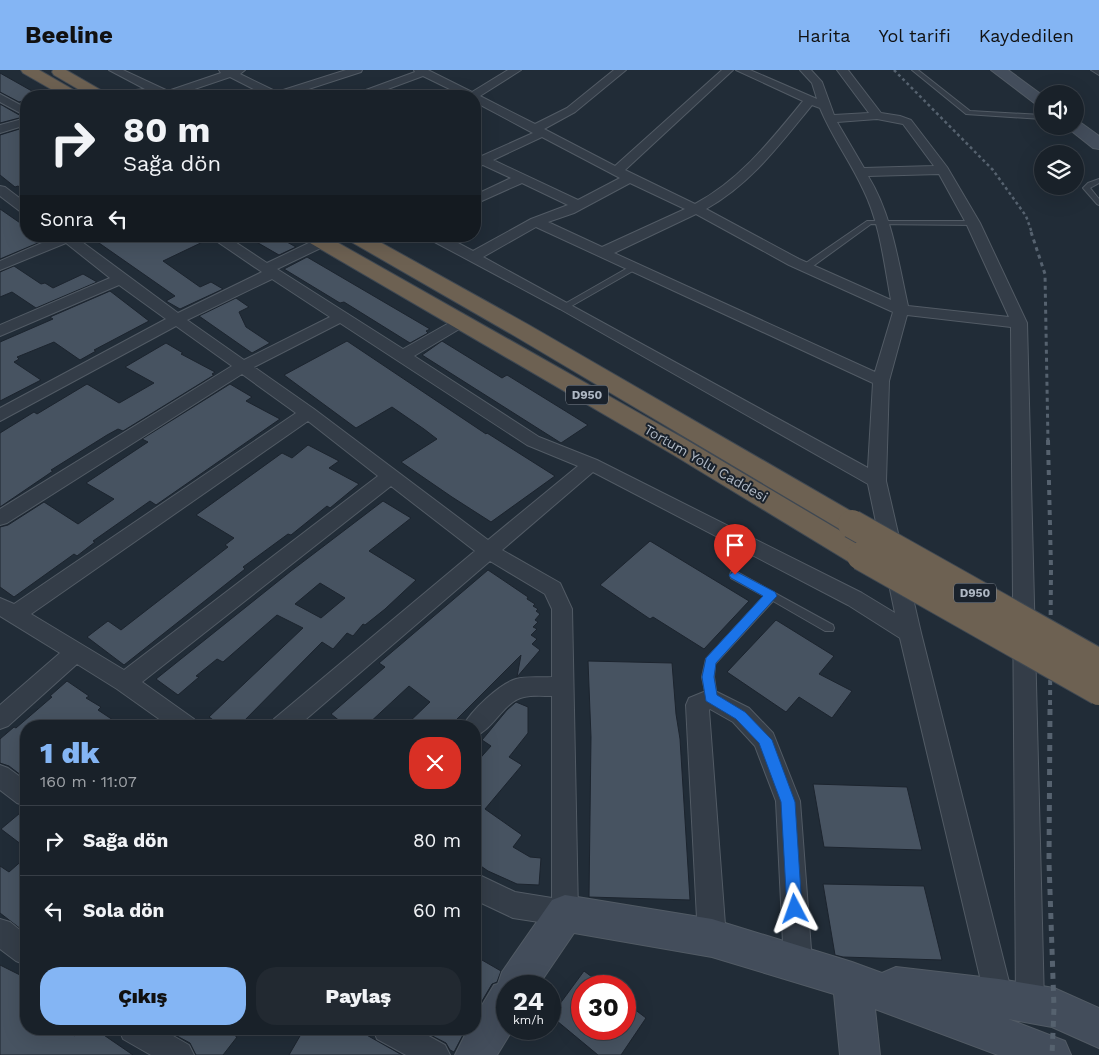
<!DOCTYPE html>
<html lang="tr">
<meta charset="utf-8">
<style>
:root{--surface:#192129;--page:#222931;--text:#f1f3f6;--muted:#9fa3a8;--line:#373e46;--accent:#84b5f4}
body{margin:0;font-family:"Work Sans",sans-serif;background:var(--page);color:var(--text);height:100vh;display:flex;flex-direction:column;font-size:19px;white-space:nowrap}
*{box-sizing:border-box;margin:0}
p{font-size:16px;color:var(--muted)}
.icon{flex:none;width:28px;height:28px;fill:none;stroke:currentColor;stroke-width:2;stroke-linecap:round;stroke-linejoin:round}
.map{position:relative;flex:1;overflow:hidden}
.drawer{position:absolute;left:20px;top:650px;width:461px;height:315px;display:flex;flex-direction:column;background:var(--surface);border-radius:20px;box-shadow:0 5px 20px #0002,0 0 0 1px var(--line)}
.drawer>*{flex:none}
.hud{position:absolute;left:20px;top:20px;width:461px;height:152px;border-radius:20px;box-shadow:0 5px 20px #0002,0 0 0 1px var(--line);background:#192129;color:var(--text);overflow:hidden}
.buttons{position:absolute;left:1034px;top:15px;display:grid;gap:10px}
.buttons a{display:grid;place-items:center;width:50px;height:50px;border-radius:50%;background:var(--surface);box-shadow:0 5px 20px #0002,0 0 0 1px var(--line);font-size:25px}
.speed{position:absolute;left:496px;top:905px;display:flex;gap:10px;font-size:25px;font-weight:700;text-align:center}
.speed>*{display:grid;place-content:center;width:65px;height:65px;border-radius:50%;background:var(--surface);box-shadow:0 5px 20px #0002,0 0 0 1px var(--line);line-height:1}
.speed small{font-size:12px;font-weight:400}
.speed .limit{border:8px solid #d22;background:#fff;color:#111}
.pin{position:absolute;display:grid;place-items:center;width:42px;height:42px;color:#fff;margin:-51px -21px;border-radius:50% 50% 50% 0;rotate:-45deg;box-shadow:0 0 5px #0007}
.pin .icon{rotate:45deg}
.me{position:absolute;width:55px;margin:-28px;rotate:356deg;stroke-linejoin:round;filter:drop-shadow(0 0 4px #0008)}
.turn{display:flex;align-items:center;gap:18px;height:105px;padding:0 20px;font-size:22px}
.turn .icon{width:65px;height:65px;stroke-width:2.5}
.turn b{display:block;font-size:35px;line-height:42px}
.then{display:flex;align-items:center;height:48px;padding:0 20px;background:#0003;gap:10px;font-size:19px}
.round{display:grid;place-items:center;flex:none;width:52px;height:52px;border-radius:20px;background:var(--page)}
.overview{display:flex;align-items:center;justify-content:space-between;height:85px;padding:0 20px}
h1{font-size:30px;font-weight:800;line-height:38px;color:var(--accent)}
.action{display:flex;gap:10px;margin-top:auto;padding:10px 20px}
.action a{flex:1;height:58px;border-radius:20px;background:var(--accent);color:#111;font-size:20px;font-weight:800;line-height:58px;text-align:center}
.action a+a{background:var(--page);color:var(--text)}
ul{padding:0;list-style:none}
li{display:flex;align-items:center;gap:15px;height:70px;padding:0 20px;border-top:1px solid var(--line)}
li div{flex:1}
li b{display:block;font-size:19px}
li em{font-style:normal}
header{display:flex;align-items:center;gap:30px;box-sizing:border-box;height:70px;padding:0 25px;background:var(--accent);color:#111}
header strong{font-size:24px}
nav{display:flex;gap:28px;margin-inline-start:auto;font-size:18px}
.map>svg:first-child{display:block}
</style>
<header>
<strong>Beeline</strong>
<nav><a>Harita</a><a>Yol tarifi</a><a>Kaydedilen</a></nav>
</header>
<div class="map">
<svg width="1099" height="985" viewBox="0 0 1099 985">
<rect width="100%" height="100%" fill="#212c37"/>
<path fill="#475361" stroke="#1c242e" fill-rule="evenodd" d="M0,3L39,25L26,26V30L19,32L0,22Z
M0,34L14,42L23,47L0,53Z
M26,57V121L18,116L15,117L0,105V65Z
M0,139L26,157V166H40L45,170L0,189Z
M89,166H207L209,169L163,191L200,217L211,212L223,219L180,239L166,231L175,226Z
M246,166H276L296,177L279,185Z
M307,187L430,259L426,261L428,263L410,273L344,232L340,233L284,199Z
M14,196L41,214L45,213L53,218L83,204L97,212L36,238L12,222L0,227V202Z
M110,221L149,251L94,280L96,281L80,290L54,272L17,287L19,289L14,292L41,310L0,331V272L53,249L50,247Z
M236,228L249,237L239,242L246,257L270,273L252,283L199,246Z
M347,271L486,364L487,363L555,406L491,452L452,427L401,392L437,369L424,359L392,337L356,358L284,305Z
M442,271L502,308L507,305L588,355L561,373L422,285Z
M166,273L183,283L181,284L215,302L212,304L214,305L123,361L118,359L107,365L51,400L53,401L0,437V363L34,342L37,344L87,314L119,333L121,332L154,313L125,297Z
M230,314L252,327L246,331L280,349L156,435L150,431L93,471L95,472L77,486L74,484L14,527L0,517V457L8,455L44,432L78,454L114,429L86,413L148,372L142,369Z
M308,375L339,391L329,398L359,414L330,438L327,436L291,465L288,464L243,497L245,499L124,595L87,567L108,551L121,560L228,477L225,475L234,468L196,445L282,383L292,388Z
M383,431L411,448L369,481L416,510L385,539L365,555L363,554L353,566L347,563L333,579L322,572L239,656H222L209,647L303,558L277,545L223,592L217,589L196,606L199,607L178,625L156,609L291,501ZM320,513L345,528L321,548L295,534Z
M650,471L749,531L704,579L653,547L650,549L600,515Z
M488,500L528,527L527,529L535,534L533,536L538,539L536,541L540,544L535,550L538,552L533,557L537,559L531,565L537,569L532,574L540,580L517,607L521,585L450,656H405L430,632L409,616L366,656H346L331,644L385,597L379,593Z
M776,550L834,586L819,604L852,621L832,648L799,627L786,642L727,602Z
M588,591L672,593L676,644L680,669L690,830L589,827L591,667Z
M67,611L89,626L86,628L101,637L98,640L122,656H26V709L9,696L0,693V669L14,657L16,658L52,627L50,626Z
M516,632L528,637V663L509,687L522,695L485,739L522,765L513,777L530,787L541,788L539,815L517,814L488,801L475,792V694L491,676L482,670L507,640Z
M813,714L907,717L922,780L824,777Z
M26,738V778L1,759Z
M26,787V863L0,843V796L9,802Z
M823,814L924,816L942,890L843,887L835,885Z
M475,886L501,901L497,912L492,914L475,943Z
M0,895L26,908V959H66L75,966L80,959H95L133,985H0Z
M584,901L604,916H582V959H625V932L646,948L621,985H598L551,946Z
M164,959H225L237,967L223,985H196L190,973Z
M304,959H356L402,985H289Z
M419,959H466L454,982L450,980L446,973Z"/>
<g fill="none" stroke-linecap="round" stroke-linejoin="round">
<g stroke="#525b65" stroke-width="2">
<path id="lane" d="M912,0H918L970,41L1042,45V49L966,44Z
M1099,109V113L1090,118L1099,129V135L1097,134L1083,118L1088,113Z
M867,151H973L976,153L973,155L871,154L809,199H803V195Z
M631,196L638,198L568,238H565L561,236Z
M735,501L833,555L834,558L833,561H825L773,531L715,594L714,607L717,628L715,631L711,633L707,631L702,607L706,589L764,526L731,508L730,505L731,502Z"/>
</g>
<g stroke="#525b65" stroke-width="2">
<path id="street" d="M109,0H123L168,21L221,3L219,0H245L240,4L277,22L346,0H362L361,2L287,26H267L230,7L174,26L157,24L103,26L108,23L145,19Z
M414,0H428L472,22L508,0H521L480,26L535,54L567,38L614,0H626L575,42L544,59L615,96L722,0H733L625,100L695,134C741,109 771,70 803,31L736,0H750L817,29L812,13L800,0H811L822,12L834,45L869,43L837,0H848L881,43L900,46L911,50L947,97L980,153L1027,253L1044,933L1040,943L1030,947L1020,943L1016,933L1011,257L907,245L889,311L886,411L921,563L1013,928L1009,938L999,942L989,938L985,928L900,568L848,535L593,402L502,480L560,513L572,539L578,843L574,852L565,856L513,848L475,830V803L515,822L552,828V626C543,626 532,625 524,627C504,631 494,659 475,666V656H463C471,641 499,614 516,609C527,606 540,608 552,607V539L545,524L490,491L298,656H270L274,649L475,481L391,416L142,612L194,649L197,656H169L117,619L77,594L8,656L0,659V635L60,583L0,546V528L14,534L296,343L242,304L7,453L0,455V439L232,296L176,256L0,351V338L166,249L119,215L0,266V255L110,208L66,173L0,200V191L58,166H74L178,243L262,202L209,166H226L267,193L317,169H327L329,172L327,175L277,199L403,279L456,249H466L469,252L466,255L414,286L539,367L597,390L862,523L895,543L868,414L560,239L429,169L427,166H445L473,181L531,149L568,135L522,113L475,134V125L511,108L483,95L475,96V89L533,63L475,32V26H464L423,6L369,26H353L355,24L415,2ZM812,35L820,38C832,67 850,91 863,119C880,153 884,193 891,230L799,189L706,139C751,114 780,74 812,35ZM877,49L903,54L934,96L864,98L837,52ZM542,67L620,108L578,130L493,90ZM939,104L966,153L1009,247L908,236C898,191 892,145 868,106ZM630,113L685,139L602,177L548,152L574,143ZM696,144L789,195L893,242L875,302L614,183ZM536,157L873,313L868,398L483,187ZM272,209L330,247L244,290L187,250ZM340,253L527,375L578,396L488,470L314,339L254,297ZM308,351L378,406L124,600L31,544Z
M1091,0H1099V5Z
M0,24L26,38V46L0,32Z
M26,48V55L0,63V55Z
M0,116L5,117L26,133V143L21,142L0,126Z
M711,619L749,638L773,663L800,731L812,893L808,903L798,907L788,903L784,893L776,731L755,676L733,652L710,639L709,640L726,868L722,878L712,882L702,878L698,868L686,635L689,628Z
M0,695L8,698L26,711V736L17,733L0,720Z
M0,849L10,852L26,865V895L16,891L0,879Z
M119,959H161L189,975L194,985H151L123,969Z
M373,959H416L445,975L450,985H406L377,969Z"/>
</g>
<g stroke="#525b65" stroke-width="2">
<path id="secondary" d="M991,0H1008L1042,25V37L1037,35Z
M1075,51L1081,53L1099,66V79L1093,78L1069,59L1067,56H1075Z
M565,825L712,849L852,892L882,903L896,897L999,909L1054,918L1099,938V978L1052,957L1008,949L1065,971L1071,985H998L875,939L880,985H840L834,924L712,887L574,863L538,916H508V959H513L497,985H455L468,959H475V947L494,915L498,914L502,902L552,830Z"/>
</g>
<g stroke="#3f4852" stroke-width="2">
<path id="highway" d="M21,0H39L79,23L82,26H63L23,3Z
M53,0H66L106,23L109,26H90L54,5L52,2Z
M303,166H326L690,372L871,479L875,486L871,493L861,496L851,493L672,384L305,170Z
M346,166H369L529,255L861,447L865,454L861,461L852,463L843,461L513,265L348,170Z"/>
</g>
<use href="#lane" fill="#343d48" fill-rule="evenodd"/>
<use href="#street" fill="#343d48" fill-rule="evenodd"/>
<use href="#secondary" fill="#434d5b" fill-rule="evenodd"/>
<use href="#highway" fill="#6d6152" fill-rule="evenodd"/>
<path stroke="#56626f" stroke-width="2.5" stroke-dasharray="3 3" stroke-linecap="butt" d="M894,0L993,100L1026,146L1032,163"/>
<path stroke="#56626f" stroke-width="3" stroke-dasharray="4 4" stroke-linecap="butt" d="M1031,162L1045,204L1048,372"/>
<path stroke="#56626f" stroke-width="4" stroke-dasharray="5 5" stroke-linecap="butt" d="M1048,370L1051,498L1050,640"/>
<path stroke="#56626f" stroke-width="5" stroke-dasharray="6 6" stroke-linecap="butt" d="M1050,639L1049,792L1054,938L1052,985"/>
<g stroke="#3f4852" stroke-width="30" stroke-linecap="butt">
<path id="highway-bridge" d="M852,454L1099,593
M861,486L1099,621"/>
</g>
<use href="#highway-bridge" stroke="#6d6152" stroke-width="28"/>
</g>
<path fill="#1a73e8" stroke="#114b97" d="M735,501L775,522L777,526L716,593L714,607L717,625L745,642L772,670L795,732L802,839L800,845L795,847L789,845L787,839L781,732L759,673L736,649L706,631L702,607L706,588L763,526L731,508L729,505Z"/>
<g text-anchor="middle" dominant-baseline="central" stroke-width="4" stroke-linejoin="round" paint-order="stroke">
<g fill="#1a222c" stroke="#828b96" stroke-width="1">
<rect x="566" y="315.5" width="42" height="19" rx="4"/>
<rect x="954" y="513.5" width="42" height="19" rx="4"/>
</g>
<g font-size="12" font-weight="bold" fill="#afb8c4">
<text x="587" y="325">D950</text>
<text x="975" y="523">D950</text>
</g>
<g font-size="14" fill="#afb8c4" stroke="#1a222c">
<text transform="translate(706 393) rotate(30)">Tortum Yolu Caddesi</text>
</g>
</g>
</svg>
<div class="buttons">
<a><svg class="icon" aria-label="sound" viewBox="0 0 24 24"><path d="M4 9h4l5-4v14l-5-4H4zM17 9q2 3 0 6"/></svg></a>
<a><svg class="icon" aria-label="layers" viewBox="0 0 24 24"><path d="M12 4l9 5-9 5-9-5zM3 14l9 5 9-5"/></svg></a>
</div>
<div class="speed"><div>24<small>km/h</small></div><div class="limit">30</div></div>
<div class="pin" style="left:735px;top:505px;background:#d93025"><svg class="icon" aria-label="arrive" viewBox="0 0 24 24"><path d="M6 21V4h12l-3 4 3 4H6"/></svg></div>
<svg class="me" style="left:795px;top:839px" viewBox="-20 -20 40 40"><path d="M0-17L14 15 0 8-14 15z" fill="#1a73e8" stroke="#fff" stroke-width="4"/></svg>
<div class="hud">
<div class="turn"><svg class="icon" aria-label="right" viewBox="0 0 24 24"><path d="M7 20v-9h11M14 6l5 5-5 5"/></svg><div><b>80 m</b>Sağa dön</div></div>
<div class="then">Sonra<svg class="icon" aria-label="left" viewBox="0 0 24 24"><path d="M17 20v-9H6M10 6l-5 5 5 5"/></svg></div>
</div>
<section class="drawer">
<div class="overview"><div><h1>1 dk</h1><p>160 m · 11:07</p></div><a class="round" style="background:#d93025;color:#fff"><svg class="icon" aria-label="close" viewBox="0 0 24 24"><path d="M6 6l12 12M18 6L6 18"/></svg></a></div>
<ul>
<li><svg class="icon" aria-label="right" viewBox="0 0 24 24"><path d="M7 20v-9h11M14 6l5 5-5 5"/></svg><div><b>Sağa dön</b></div><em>80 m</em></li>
<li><svg class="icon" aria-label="left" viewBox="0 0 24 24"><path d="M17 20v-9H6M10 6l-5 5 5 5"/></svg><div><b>Sola dön</b></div><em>60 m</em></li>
</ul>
<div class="action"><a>Çıkış</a><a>Paylaş</a></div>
</section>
</div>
